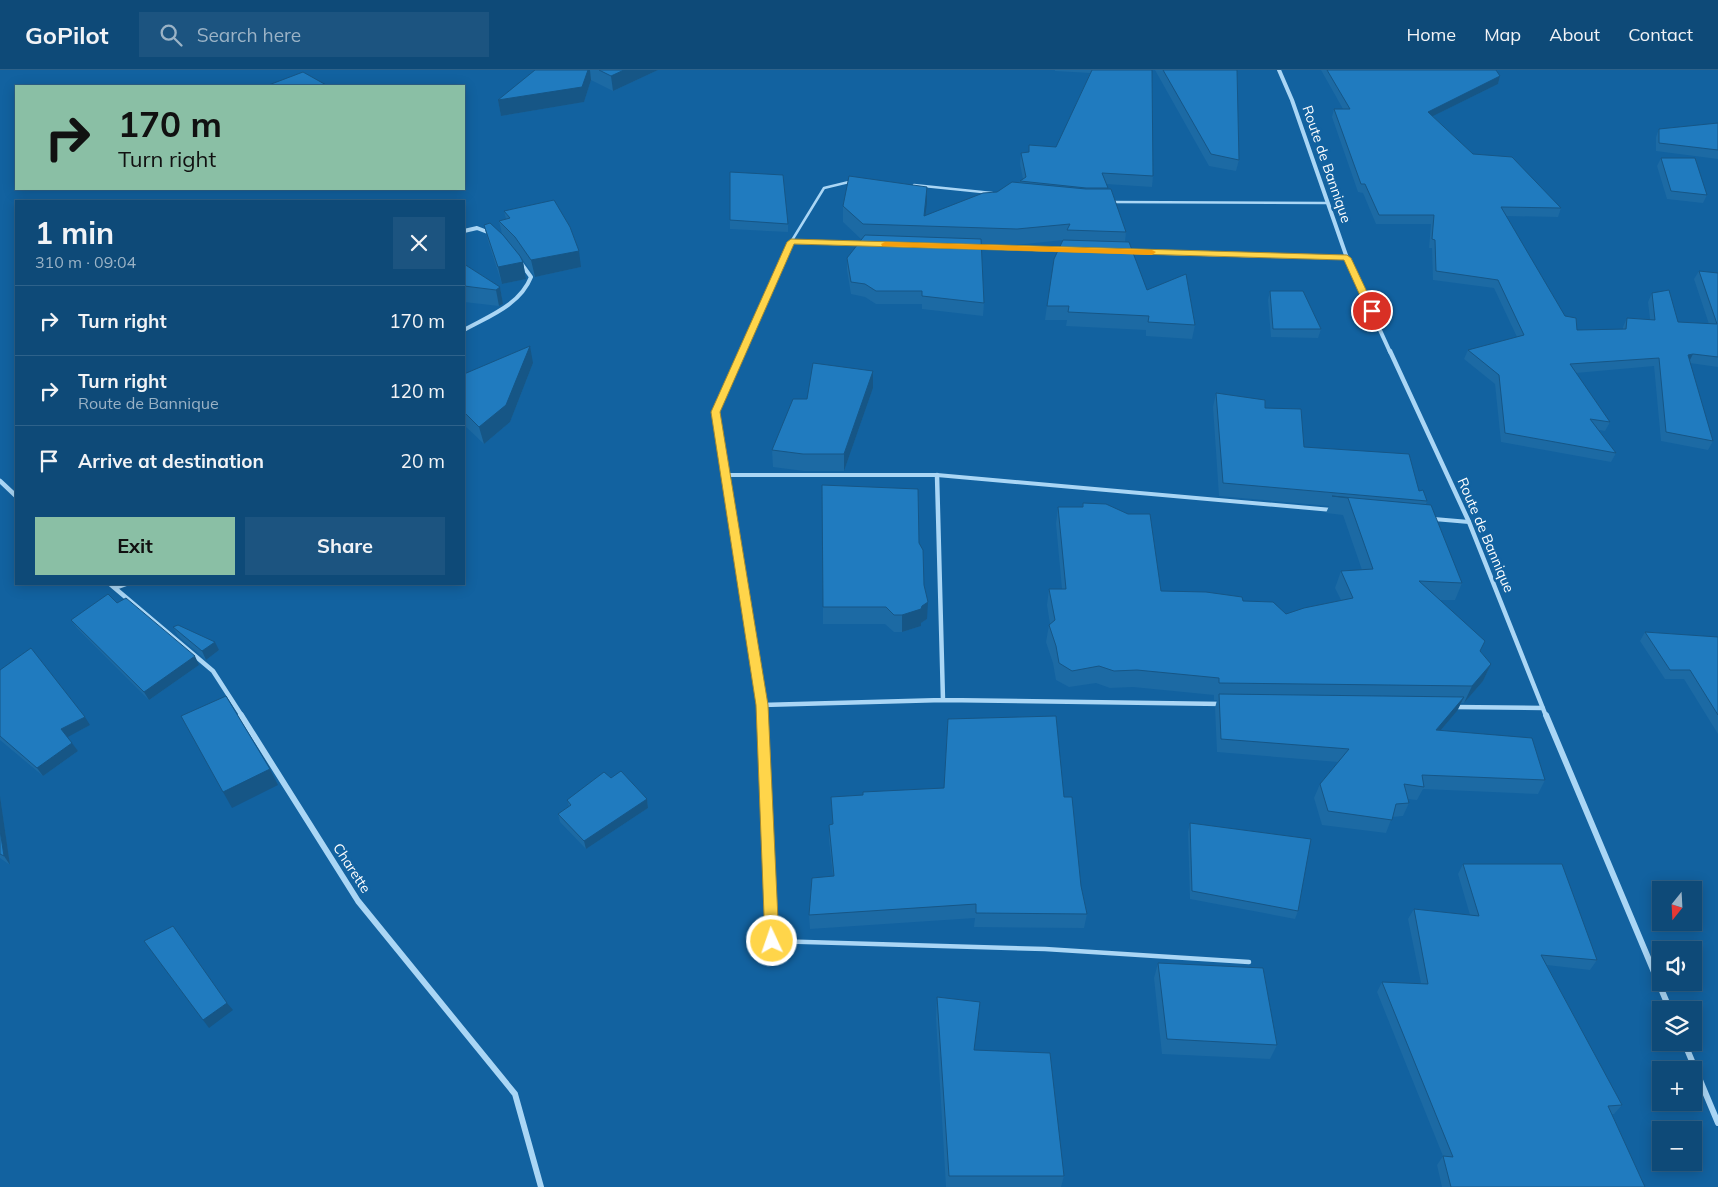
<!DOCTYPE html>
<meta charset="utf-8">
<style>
:root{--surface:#0e4a78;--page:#1c5480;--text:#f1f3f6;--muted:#9bb3c6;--line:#2e628a;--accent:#8abfa5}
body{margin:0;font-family:Mulish,sans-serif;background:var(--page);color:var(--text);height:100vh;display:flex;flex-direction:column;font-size:19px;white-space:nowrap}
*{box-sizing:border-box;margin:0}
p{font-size:16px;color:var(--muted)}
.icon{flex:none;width:28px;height:28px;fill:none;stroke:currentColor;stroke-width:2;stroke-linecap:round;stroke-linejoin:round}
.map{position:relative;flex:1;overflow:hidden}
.drawer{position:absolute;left:15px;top:130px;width:450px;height:385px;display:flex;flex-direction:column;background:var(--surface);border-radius:0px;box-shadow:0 2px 12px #0003,0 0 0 1px var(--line)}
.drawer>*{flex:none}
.guide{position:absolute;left:15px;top:15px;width:450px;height:105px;border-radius:0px;box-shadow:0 2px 12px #0003,0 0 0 1px var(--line);background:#8abfa5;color:#111;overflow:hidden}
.needle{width:32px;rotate:198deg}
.fabs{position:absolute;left:1652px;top:811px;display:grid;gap:10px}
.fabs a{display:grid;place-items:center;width:50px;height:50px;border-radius:0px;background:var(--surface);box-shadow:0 2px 12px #0003,0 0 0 1px var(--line);font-size:25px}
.pin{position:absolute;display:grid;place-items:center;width:42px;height:42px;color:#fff;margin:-21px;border:2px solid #fff;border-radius:50%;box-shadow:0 1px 5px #0007}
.me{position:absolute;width:55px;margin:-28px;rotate:357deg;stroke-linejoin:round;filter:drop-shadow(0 0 4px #0008)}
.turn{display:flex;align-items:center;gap:18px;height:105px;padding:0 20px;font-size:22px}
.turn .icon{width:65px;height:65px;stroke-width:2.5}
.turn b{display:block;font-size:35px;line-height:42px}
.round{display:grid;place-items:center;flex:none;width:52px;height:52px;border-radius:0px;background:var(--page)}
.head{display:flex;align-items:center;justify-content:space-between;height:85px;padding:0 20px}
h1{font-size:30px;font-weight:700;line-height:38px}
.primary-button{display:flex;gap:10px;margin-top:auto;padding:10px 20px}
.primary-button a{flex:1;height:58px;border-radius:0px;background:var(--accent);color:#111;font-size:20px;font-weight:700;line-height:58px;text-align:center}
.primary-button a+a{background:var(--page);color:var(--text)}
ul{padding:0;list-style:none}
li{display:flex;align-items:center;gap:15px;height:70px;padding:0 20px;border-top:1px solid var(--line)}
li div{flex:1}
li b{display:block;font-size:19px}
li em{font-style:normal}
header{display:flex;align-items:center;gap:30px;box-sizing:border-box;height:70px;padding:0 25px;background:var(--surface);border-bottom:1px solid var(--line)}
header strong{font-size:24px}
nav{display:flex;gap:28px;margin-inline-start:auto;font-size:18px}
.search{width:350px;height:45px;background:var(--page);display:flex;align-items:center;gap:12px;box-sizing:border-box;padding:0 18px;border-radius:0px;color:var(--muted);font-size:19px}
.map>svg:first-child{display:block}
</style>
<header>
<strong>GoPilot</strong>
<div class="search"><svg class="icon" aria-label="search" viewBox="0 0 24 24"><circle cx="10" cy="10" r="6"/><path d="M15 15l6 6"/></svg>Search here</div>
<nav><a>Home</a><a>Map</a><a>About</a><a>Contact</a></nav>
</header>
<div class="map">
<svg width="1718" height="1117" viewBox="0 0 1718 1117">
<rect width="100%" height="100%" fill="#1262a0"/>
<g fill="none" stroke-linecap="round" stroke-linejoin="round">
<path stroke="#aad6f5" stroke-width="2.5" d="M914,115L992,123
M1111,132L1326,133
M742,282L791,172L824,118L853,111"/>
<path stroke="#aad6f5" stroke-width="4" d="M743,281L716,342L762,646
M726,405H937L1332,440
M1434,449L1469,452"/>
<path stroke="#aad6f5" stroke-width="4.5" d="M762,645L772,871L1045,879L1249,892"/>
<path stroke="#aad6f5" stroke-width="4" d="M1279,0L1292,30L1347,188L1390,282
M464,161L477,158L490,163
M791,172L864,174
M975,177L1064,180
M1128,182L1347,188
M464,260C489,246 520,235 531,207L518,189"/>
<path stroke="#aad6f5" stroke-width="4.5" d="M1390,281L1469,452L1546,646
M937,405L943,630
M0,411L16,426
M110,514L213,601L242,646
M115,518L126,514
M762,635L943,630L1223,634
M1454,637L1543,638"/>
<path stroke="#aad6f5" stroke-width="6" d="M241,645L358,831L515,1024L541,1117
M1546,645L1670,940
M1684,972L1718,1053"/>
</g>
<path fill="#1c6aa4" d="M535,0H658L613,21L591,10L584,32L501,46L498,30Z
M1055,0H1152L1153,106L1152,117L1106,114L1107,119L1126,162L1125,172L1147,220L1195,255L1192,269L1146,266V260L1066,256L1067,250H1045L1047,236L1063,170L1015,175L981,174L984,233L983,246L922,239V234H876L865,227L851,224L847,200V188L862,170L843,152V136L927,117L925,146L997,122L1019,113L1020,111L1023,109L1020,94L1021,83L1056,77L1090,3L1055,1Z
M1155,0H1237L1239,90L1236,101L1209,96Z
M1321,0H1496L1500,6L1498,14L1433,46L1473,84L1561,138L1558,147L1506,146L1565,246L1577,260L1623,259V257L1627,248L1650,249L1648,232L1652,223L1678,252L1709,254L1694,209L1699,201L1718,203V297L1690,293L1713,371L1708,380L1661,371L1654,296L1576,303L1610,352L1605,361L1599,360L1616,383L1611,392L1501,372L1495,314L1464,289L1468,280L1517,267L1494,218L1433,210L1432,178H1429L1431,154H1376L1363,123L1358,122L1332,47L1334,39H1343Z
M1718,53V89L1656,81V67L1659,59Z
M1661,88L1707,125L1703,133L1667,129L1657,96Z
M504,141L581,197L535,207L518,183L523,192L526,209L502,214L488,171L484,155L502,164L499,151L506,149Z
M730,150L788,154V162L730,159Z
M464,194L500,217L503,234L499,236L464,232Z
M1270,221L1321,259L1318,268L1271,267L1268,230Z
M533,293L510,352L484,374L464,355V304Z
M873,318L844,401H804L773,397L772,380L807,329Z
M1216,323L1265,338L1304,377L1419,421L1427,431L1426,434L1462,513L1455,530H1439L1491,594L1483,611L1464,633H1461L1457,641L1440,661L1545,710L1538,724L1423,719L1417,730L1408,729L1409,733L1403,746L1392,747L1386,763L1322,755L1314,728L1320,714L1338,692L1217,682L1215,638L1217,630H1214V625L1133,617L1110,618L1096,613L1069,617L1056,610L1053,593L1046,572L1049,555L1050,554L1047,535L1049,519H1062L1056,454L1058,437H1082L1083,433L1161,521L1243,531L1286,544L1341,530L1335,518L1341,501L1362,500L1343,445L1326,443L1329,436L1219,426L1213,337Z
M919,473L927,549L921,553V556L902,562H894L885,554H823V537Z
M117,533L199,595L149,630L77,558L71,550Z
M173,557L219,580L206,590L178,566Z
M1645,562L1718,567V664L1684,609H1665L1640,571Z
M0,600L90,655L67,667L78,681L43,706L0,670Z
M611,708L647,729L648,738L586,779L560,752L558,744L569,736L567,730Z
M0,726L10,795L0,788Z
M831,727H1064L1081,816L1087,844L1084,858L974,857L975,848L810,859L809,845L833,806L829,770V755L833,754Z
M1190,753L1298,841L1295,849L1190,829L1188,762Z
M1463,794L1597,890L1590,900L1547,895L1622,1035L1614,1044H1612L1645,1117H1442L1437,1095L1443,1086L1377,922L1382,912L1421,913L1408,849L1414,839L1470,845L1458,804Z
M1158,893L1277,975L1270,989L1162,984L1154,908Z
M937,927L974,980L1064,1106L1061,1117H946L936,948Z"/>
<path fill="#165686" d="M588,0H590L591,10L584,32L501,46L498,30Z
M624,0H658L613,21L611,6Z
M1500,6L1498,14L1425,50L1428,42Z
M927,117V133L924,156V146Z
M579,181L581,197L535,207L531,190Z
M523,192L526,209L502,214L498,197Z
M500,217L503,234L499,236L496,220Z
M530,276L533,293L510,352L484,374L479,357Z
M1693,284L1689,292L1688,285Z
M873,301V318L844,401V384Z
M928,532L927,549L921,553V556L902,562V545Z
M215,572L219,580L206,590L202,581Z
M195,586L199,595L149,630L144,622Z
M1491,594L1483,611L1464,633L1472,616Z
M1464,627L1457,641L1429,674L1436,660Z
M85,647L90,655L66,668L61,659Z
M72,673L78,681L43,706L37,698Z
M270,699L278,715L232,738L223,722Z
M0,726L10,795L4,786L0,760Z
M647,729L648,738L586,779L584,771Z
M227,933L233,940L209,958L203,950Z"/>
<path fill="#207bbf" stroke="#165686" d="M535,0H588L582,17L498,30Z
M599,0H624L611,6Z
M1092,0H1152L1153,106L1102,103L1108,118H1086L1020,111L1026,107L1021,83L1029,82V75L1056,77Z
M1163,0H1237L1239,90L1211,84Z
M1327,0H1496L1500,6L1428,42L1473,84L1512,87L1561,138L1501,137L1565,246L1576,248L1577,260L1626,259L1627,248L1655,250L1652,223L1669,220L1678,252L1717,254L1699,201L1718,203V287L1693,284L1688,285L1713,371L1666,362L1659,288L1570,294L1610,352L1590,349L1616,383L1505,363L1499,305L1468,280L1524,265L1498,210L1436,201L1435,170L1432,169L1434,145H1379L1365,114H1361L1334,39H1350Z
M303,2L328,16H266Z
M1718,53V80L1659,73V59Z
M1661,88H1695L1707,125L1671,121Z
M730,102L783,105L788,154L730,150Z
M849,106L927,117L924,146L983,123L997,122L1012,112L1086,119H1111L1126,162L1067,160L1070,154L1017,159L863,154L843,136Z
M554,130L570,157L579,181L531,190L515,167L499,151L510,148L504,141Z
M490,153L503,165L520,186L523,192L498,197L484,155Z
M865,165L981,169L984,233L922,226V221H876L865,214L851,212L847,188Z
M1063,170L1129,172L1147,220L1186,204L1195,255L1148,252L1149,246L1068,242L1069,236H1047L1054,189Z
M464,194L500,217L496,220L464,216Z
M1270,221H1303L1321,259H1273Z
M530,276L506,335L479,357L464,342V304Z
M813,293L873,301L844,384H803L772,380L793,329H807Z
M1216,323L1265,330V338L1301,339L1304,377L1409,384L1419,421L1423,420L1427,431L1223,413Z
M822,415L918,419L919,473L923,480L924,515L928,532L922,536L921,539L902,545H894L886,537H823Z
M1332,426L1431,435L1462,513L1419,511L1485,571L1480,581L1491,594L1472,616L1219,613V608L1137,600L1114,601L1099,596L1072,601L1059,593L1056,576L1049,555L1055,550L1049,519H1066L1058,437H1083V433L1106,434L1128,444H1150L1161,521L1206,522L1242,527L1243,531L1273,532L1286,544L1304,538L1353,528L1341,501L1373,499L1348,428Z
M108,524L117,533L126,528L195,586L144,622L71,550Z
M178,555L215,572L202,581L173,557Z
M1645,562L1718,567V645L1690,600H1670Z
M31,578L85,647L61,659L72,673L37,698L0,666V600Z
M1219,624L1464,627L1436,660L1532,668L1545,710L1422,705L1424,717L1404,714L1409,733L1396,734L1392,750L1328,741L1320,714L1349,679L1221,669Z
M226,626L270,699L223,722L181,646Z
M1056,646L1064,727H1072L1081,816L1087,844L976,843V834L809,845L812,808L834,806L829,755L833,754L831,727L863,725V722L944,718L948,649Z
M621,701L647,729L584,771L558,744L571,735L567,730L604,702L611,708Z
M1190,753L1311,769L1298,841L1192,821Z
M0,760L4,786L0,784Z
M1463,794H1562L1597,890L1541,885L1622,1035L1608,1036L1645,1117H1451L1443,1086L1453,1087L1382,912L1428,914L1414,839L1479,846Z
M173,856L227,933L203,950L144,871Z
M1158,893L1263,898L1277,975L1167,969Z
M937,927L980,932L974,980L1050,983L1064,1106H949Z"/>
<path fill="#ffd54a" stroke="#a68a30" d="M791,169L1347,185L1351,188L1376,241L1372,244L1367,241L1344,190L794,174L720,342L768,635L779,871L777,875L772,877L767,875L765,871L756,635L711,342L787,172Z"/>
<path fill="#f59e0b" d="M885,172L1152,180L1156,182L1152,185L882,176L881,174Z"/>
<g text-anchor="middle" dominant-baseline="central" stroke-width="5" stroke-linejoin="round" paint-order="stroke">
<g font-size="14" fill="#fff" stroke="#1262a0">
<text transform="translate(1327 94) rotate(71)">Route de Bannique</text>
<text transform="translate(1486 465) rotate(67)">Route de Bannique</text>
<text transform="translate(352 798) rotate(57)">Charette</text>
</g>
</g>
</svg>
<div class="fabs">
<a><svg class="needle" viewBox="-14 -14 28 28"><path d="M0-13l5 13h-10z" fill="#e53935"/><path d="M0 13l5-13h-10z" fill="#9bb3c6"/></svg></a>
<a><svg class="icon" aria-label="sound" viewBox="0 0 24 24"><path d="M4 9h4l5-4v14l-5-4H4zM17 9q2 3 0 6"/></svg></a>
<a><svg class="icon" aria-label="layers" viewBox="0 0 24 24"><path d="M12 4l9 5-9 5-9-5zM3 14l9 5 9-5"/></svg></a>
<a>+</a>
<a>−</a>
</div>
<div class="pin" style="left:1372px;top:241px;background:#d93025"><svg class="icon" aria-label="arrive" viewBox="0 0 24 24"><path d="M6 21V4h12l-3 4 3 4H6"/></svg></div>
<svg class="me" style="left:772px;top:871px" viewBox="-20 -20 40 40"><circle r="17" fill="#ffd54a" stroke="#fff" stroke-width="3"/><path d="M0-11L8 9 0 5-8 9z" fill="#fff"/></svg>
<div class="guide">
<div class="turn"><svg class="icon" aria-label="right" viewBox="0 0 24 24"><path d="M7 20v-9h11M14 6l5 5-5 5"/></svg><div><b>170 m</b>Turn right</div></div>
</div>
<section class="drawer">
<div class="head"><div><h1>1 min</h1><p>310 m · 09:04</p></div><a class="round"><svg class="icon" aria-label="close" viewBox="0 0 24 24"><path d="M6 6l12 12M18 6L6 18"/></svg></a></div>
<ul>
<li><svg class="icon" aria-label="right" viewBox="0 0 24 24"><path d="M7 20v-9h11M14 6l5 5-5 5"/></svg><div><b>Turn right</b></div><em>170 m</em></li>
<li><svg class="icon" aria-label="right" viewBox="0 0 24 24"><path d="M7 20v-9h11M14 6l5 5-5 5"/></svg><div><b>Turn right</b><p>Route de Bannique</p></div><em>120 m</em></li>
<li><svg class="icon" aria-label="arrive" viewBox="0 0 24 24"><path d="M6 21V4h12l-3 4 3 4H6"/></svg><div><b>Arrive at destination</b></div><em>20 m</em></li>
</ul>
<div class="primary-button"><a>Exit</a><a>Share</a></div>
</section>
</div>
